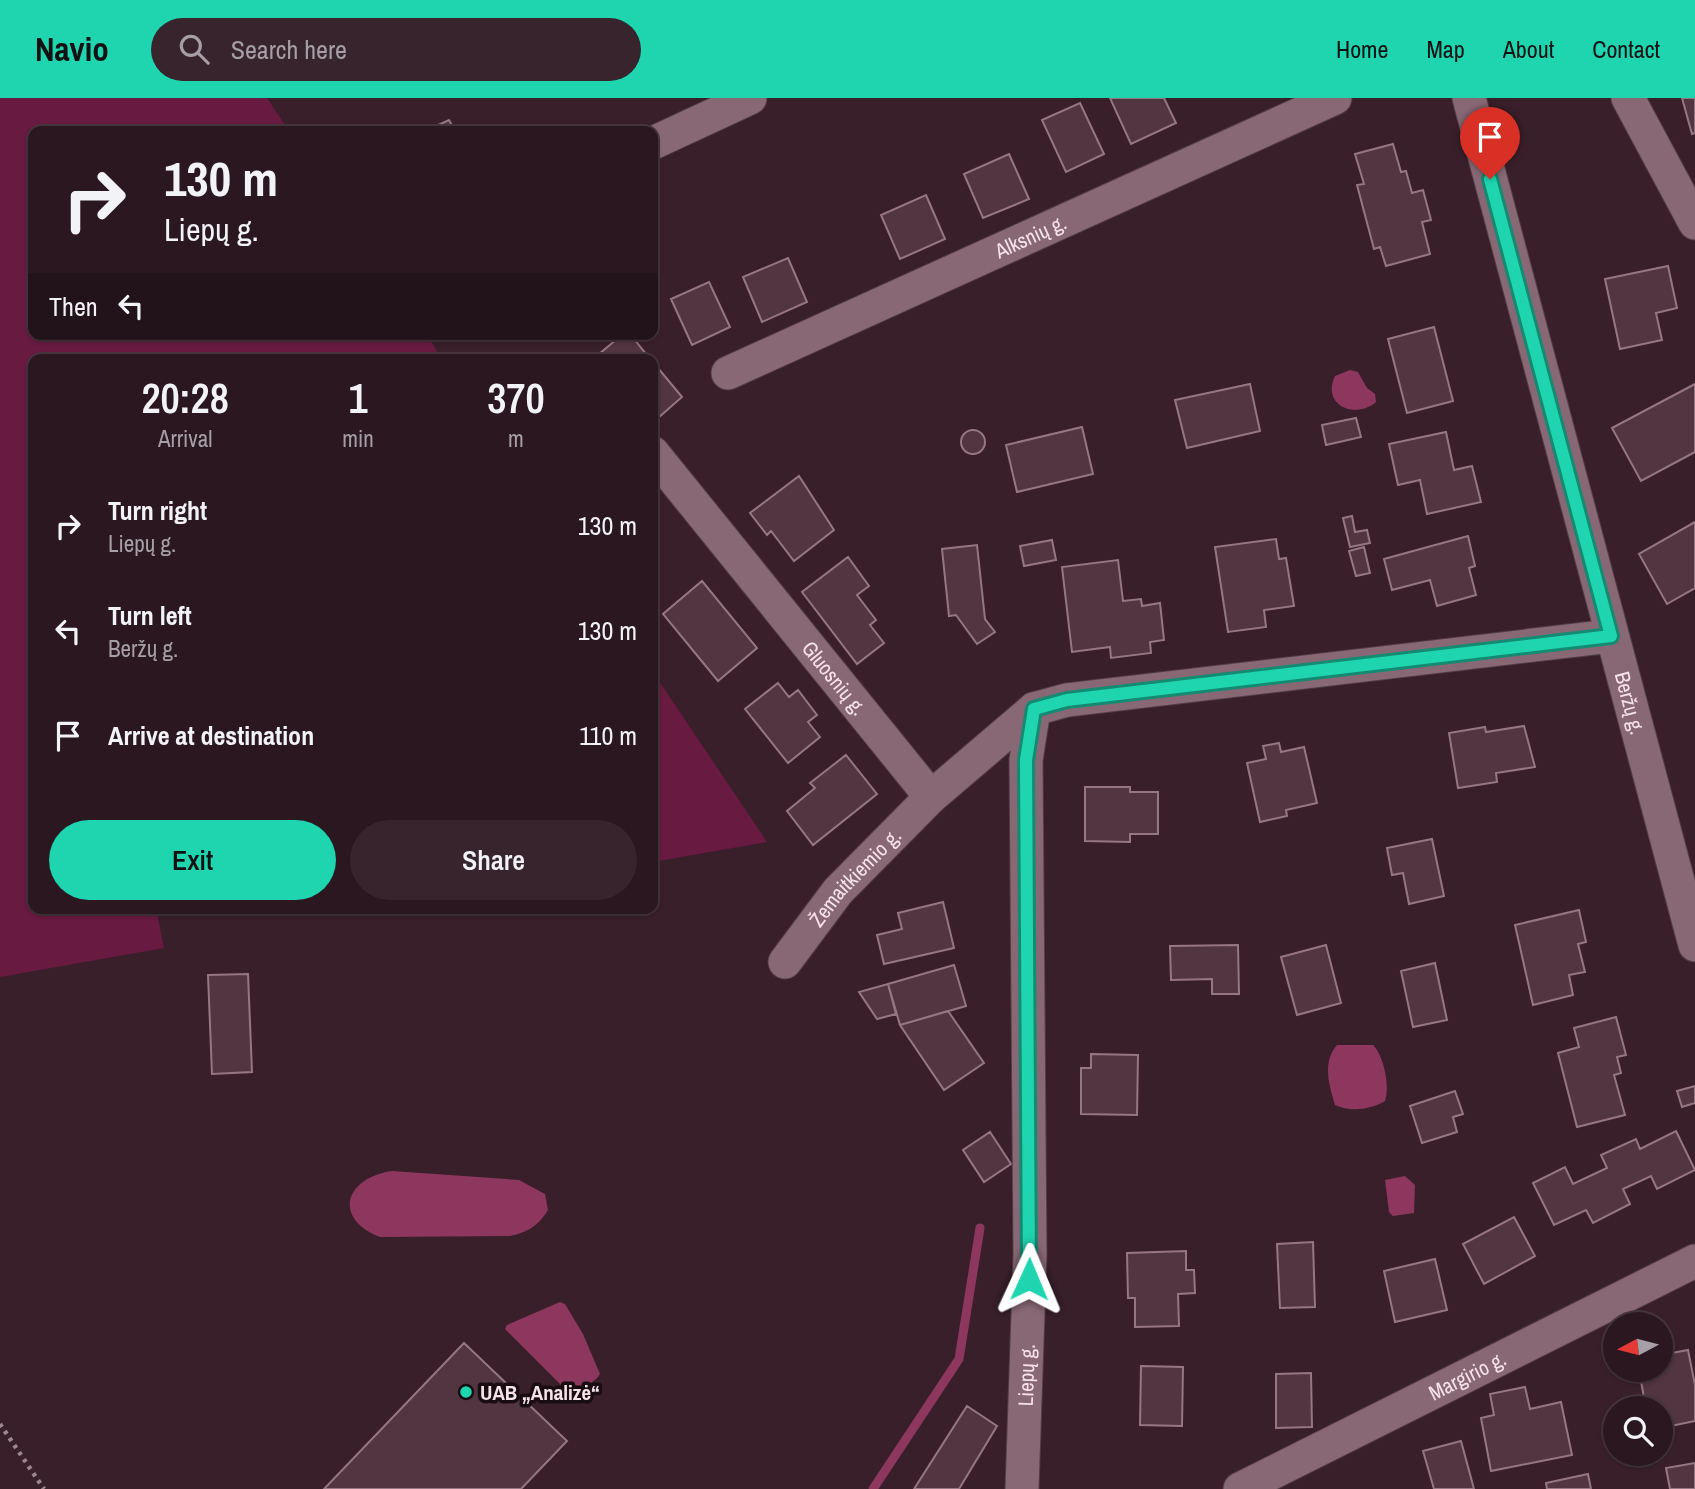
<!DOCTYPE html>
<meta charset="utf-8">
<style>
:root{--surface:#2b1720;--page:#37242d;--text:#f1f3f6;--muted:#a69fa5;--line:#47363e;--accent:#1ed5b0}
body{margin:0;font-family:"Archivo Narrow",sans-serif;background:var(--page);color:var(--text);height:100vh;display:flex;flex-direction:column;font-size:26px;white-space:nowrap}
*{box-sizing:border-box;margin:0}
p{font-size:23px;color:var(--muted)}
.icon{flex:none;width:38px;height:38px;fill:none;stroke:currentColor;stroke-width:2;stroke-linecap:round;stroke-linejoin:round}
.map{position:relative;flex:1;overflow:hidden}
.sheet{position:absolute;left:28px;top:256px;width:630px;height:560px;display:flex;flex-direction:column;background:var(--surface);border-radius:14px;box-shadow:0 2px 5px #0004,0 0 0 2px var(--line)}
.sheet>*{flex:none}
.top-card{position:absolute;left:28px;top:28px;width:630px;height:214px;border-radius:14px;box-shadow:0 2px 5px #0004,0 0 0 2px var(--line);background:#2b1720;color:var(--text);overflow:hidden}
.needle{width:46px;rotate:263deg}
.buttons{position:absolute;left:1603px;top:1214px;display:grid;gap:14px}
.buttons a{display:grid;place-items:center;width:70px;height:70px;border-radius:50%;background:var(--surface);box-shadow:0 2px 5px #0004,0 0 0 2px var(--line);font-size:35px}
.pin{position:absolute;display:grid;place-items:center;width:60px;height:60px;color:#fff;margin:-72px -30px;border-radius:50% 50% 50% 0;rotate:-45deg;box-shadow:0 0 7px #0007}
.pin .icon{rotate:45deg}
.me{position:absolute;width:77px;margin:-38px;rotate:1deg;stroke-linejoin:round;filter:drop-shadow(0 0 5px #0008)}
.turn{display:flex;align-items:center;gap:24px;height:147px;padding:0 21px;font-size:32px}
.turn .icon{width:91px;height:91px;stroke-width:2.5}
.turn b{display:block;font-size:49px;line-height:60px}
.then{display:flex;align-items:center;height:66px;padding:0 21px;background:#0003;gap:14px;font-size:26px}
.eta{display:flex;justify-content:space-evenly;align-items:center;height:119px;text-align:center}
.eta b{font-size:42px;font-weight:600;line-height:49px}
.cta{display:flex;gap:14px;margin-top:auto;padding:14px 21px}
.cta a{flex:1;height:80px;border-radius:42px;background:var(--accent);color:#111;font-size:28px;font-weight:600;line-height:80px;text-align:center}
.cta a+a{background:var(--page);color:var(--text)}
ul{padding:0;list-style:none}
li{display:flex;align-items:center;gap:21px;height:105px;padding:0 21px}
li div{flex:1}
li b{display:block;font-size:26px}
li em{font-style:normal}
header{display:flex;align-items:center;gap:42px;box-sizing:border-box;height:98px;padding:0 35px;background:var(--accent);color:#111}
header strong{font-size:33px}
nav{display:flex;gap:38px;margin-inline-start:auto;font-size:24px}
.search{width:490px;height:63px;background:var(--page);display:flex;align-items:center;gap:18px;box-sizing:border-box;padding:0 24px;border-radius:38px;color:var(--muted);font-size:26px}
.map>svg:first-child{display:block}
</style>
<header>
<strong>Navio</strong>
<div class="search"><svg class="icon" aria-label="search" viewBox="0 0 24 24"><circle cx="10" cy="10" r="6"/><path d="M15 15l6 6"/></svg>Search here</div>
<nav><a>Home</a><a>Map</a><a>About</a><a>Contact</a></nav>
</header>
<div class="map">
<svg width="1695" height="1391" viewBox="0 0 1695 1391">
<rect width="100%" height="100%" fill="#391f2a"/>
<path fill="#681a41" d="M0,0H267L289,33H33V236H426L442,261H33V810H156L164,850L0,879Z
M653,574L767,744L653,764Z"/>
<path fill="#8d375f" d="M1350,272L1358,274L1367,290L1375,296L1376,304C1355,322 1321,307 1335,278Z
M1337,947H1373C1384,958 1390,988 1385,1003C1370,1012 1350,1014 1335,1007C1329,987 1322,964 1337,947Z
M392,1073L519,1082L545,1096L548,1112C538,1128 528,1134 510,1138L380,1139C332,1120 345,1080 392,1073Z
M1405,1078L1415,1087L1414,1115L1393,1118L1389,1114L1385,1082Z
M560,1204L565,1206L583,1236L600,1276C593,1288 575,1291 562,1288L505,1231L507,1227Z"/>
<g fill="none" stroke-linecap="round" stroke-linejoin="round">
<path stroke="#8d375f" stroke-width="9" d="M873,1391L959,1261L980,1130"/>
</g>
<path fill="#513540" stroke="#967682" stroke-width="2" d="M1110,0H1164L1176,25L1131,46Z
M1682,0H1695V35L1692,36Z
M1080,5L1104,56L1066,74L1042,22Z
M449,22L455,33H425Z
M1393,46L1401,74L1406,73L1412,95L1423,92L1431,122L1422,124L1430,156L1386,168L1380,149L1374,151L1357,87L1364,86L1355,56Z
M1009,56L1029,101L983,120L964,76Z
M926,97L945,141L900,161L881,117Z
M788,160L807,204L762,224L743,179Z
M1668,168L1677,210L1656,215L1662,242L1620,251L1605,181Z
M709,184L730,229L692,247L671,201Z
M1434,229L1453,303L1407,315L1388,241Z
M623,236H630L650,261H593Z
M653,264L682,299L658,320L653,314Z
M1250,286L1260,333L1187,350L1175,302Z
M1695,286V354L1641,383L1612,330Z
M1356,320L1361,339L1326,347L1322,327Z
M1082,329L1093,376L1017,394L1006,347Z
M961 344a12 12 0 1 1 24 0a12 12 0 1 1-24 0Z
M1446,334L1454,372L1472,368L1481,404L1427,416L1420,382L1398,387L1389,346Z
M799,378L834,432L794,463L771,433L767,437L750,415Z
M1352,418L1355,434L1367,432L1370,445L1350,449L1343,420Z
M1695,424V490L1667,506L1639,456Z
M1468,438L1475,468L1469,470L1476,497L1437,508L1430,482L1392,492L1384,461Z
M1276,441L1279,461L1286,460L1294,508L1264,512L1266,529L1228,534L1215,449Z
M1052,442L1056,462L1024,468L1020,448Z
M977,447L985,521L995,534L977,546L956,517L949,518L942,451Z
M1364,449L1370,475L1356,478L1349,453Z
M848,459L869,488L857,497L876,522L870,527L884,545L857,566L802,494Z
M1118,462L1123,503L1141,501L1142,508L1160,505L1164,542L1150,544L1151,555L1111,560L1110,549L1072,554L1062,469Z
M702,483L757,550L718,583L663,516Z
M778,585L789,599L798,592L817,617L808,624L820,639L788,665L745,611Z
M1524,628L1535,669L1496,675L1497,684L1458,690L1449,635L1485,629L1486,634Z
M1279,645L1281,654L1304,649L1317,705L1286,712L1287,718L1260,724L1247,665L1266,661L1263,648Z
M846,657L877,696L813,747L787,713L815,690L810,685Z
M1085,689H1130V694H1158V736H1130V744L1085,743Z
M1432,741L1444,798L1409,806L1403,775L1392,777L1387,750Z
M943,804L954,850L884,866L877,837L902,831L898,815Z
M1579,812L1586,844L1578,846L1585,874L1569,877L1573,897L1533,907L1515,827Z
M1238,847L1239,896H1212V881L1171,882L1170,848Z
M1326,847L1341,905L1297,917L1281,859Z
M1435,865L1447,922L1413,929L1401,873Z
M954,867L966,908L900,927L888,886Z
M248,876L252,974L212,976L208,877Z
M888,886L896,916L877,921L859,894Z
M948,913L984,965L944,992L900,927Z
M1616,919L1626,957L1617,959L1621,975L1614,977L1625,1017L1577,1029L1558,955L1579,949L1574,930Z
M1091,956L1138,957L1137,1017L1081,1016V970H1091Z
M1695,988V1005L1682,1009L1677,993Z
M1455,993L1463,1016L1453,1019L1457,1034L1422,1045L1410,1008Z
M1676,1033L1695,1072L1657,1091L1651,1078L1623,1091L1630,1106L1593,1125L1586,1112L1554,1127L1533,1085L1565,1069L1573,1086L1607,1070L1601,1057L1636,1041L1640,1051Z
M990,1034L1011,1066L984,1084L963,1052Z
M1514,1119L1535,1158L1484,1186L1463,1146Z
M1313,1144L1315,1209L1280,1210L1277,1146Z
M1186,1153V1172H1194L1195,1195L1178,1196L1179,1228L1135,1229V1200H1128L1127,1155Z
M1435,1161L1447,1212L1395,1224L1384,1173Z
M464,1245L567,1343L521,1391H324Z
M1688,1252L1695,1287V1323L1661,1330V1311H1646L1639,1272H1661V1257Z
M1141,1268L1183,1269L1182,1328L1140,1327Z
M1311,1275L1312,1329L1276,1330V1276Z
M1525,1289L1530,1311L1561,1304L1572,1357L1491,1373L1481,1320L1494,1317L1490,1296Z
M967,1308L997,1328L959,1391H914Z
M1461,1343L1474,1391H1434L1423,1353Z
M1695,1365V1391H1670L1666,1370Z
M1588,1376L1591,1391H1547L1546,1385Z"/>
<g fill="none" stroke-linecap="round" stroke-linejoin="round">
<g stroke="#533d46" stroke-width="35">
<g id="street">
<path id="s1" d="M1469,0L1695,847"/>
<path d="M1628,0L1695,125"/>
<path d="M653,45L750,0"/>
<path id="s2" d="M728,275L1335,0"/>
<path id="s3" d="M653,355L931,699L1034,611"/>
<path id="s4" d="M785,864L838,793L931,699"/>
<path id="s5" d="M1022,1391L1030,1156L1026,662L1034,611L1067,602L1611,538"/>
<path id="s6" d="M1240,1391L1695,1163"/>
</g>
</g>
<path stroke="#9c868f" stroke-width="4.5" stroke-dasharray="3.5 5" stroke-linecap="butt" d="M0,1326L44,1391"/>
<use href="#street" stroke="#886874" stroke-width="33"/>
</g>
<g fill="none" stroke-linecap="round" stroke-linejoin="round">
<g stroke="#148a72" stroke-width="18">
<path id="route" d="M1029,1181L1026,662L1034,611L1067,602L1611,538L1490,81"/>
</g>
<use href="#route" stroke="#1ed5b0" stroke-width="12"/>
</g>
<circle fill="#1ed5b0" stroke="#190d12" stroke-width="2.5" cx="466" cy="1294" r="7"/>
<g text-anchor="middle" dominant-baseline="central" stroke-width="7" stroke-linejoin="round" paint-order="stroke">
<g font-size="21" fill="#f6e3ea" stroke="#190d12">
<text stroke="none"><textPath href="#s2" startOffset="332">Alksnių g.</textPath></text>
<text stroke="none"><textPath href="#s3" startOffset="289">Gluosnių g.</textPath></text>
<text stroke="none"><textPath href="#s1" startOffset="626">Beržų g.</textPath></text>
<text stroke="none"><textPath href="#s4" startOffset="110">Žemaitkiemio g.</textPath></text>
<text stroke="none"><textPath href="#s5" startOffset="114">Liepų g.</textPath></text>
<text stroke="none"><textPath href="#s6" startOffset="254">Margirio g.</textPath></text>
</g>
<g font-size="21" font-weight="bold" fill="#f6e3ea" stroke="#190d12" text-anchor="start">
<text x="480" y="1294">UAB „Analizė“</text>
</g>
</g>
</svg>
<div class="buttons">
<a><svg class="needle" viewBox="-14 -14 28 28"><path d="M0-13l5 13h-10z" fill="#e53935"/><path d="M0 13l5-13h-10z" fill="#a69fa5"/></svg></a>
<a><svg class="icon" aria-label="search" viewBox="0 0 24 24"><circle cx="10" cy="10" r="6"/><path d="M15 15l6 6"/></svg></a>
</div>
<div class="pin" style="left:1490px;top:81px;background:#d93025"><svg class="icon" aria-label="arrive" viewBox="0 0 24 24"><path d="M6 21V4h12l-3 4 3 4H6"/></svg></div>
<svg class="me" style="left:1029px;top:1181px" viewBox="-20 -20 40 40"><path d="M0-17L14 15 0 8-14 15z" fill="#1ed5b0" stroke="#fff" stroke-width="4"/></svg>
<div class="top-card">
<div class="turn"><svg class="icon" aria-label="right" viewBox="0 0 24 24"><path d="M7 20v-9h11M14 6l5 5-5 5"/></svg><div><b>130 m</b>Liepų g.</div></div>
<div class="then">Then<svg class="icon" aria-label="left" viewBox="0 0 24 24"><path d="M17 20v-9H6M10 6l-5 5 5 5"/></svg></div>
</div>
<section class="sheet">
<div class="eta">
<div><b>20:28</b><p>Arrival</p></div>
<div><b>1</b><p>min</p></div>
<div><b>370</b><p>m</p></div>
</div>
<ul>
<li><svg class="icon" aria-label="right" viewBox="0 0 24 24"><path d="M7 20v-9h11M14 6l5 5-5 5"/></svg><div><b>Turn right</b><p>Liepų g.</p></div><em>130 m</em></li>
<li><svg class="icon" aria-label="left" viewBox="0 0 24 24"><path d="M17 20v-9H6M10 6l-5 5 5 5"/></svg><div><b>Turn left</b><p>Beržų g.</p></div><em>130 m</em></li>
<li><svg class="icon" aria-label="arrive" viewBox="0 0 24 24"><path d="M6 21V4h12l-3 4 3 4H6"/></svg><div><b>Arrive at destination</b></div><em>110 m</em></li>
</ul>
<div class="cta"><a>Exit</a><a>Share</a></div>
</section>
</div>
